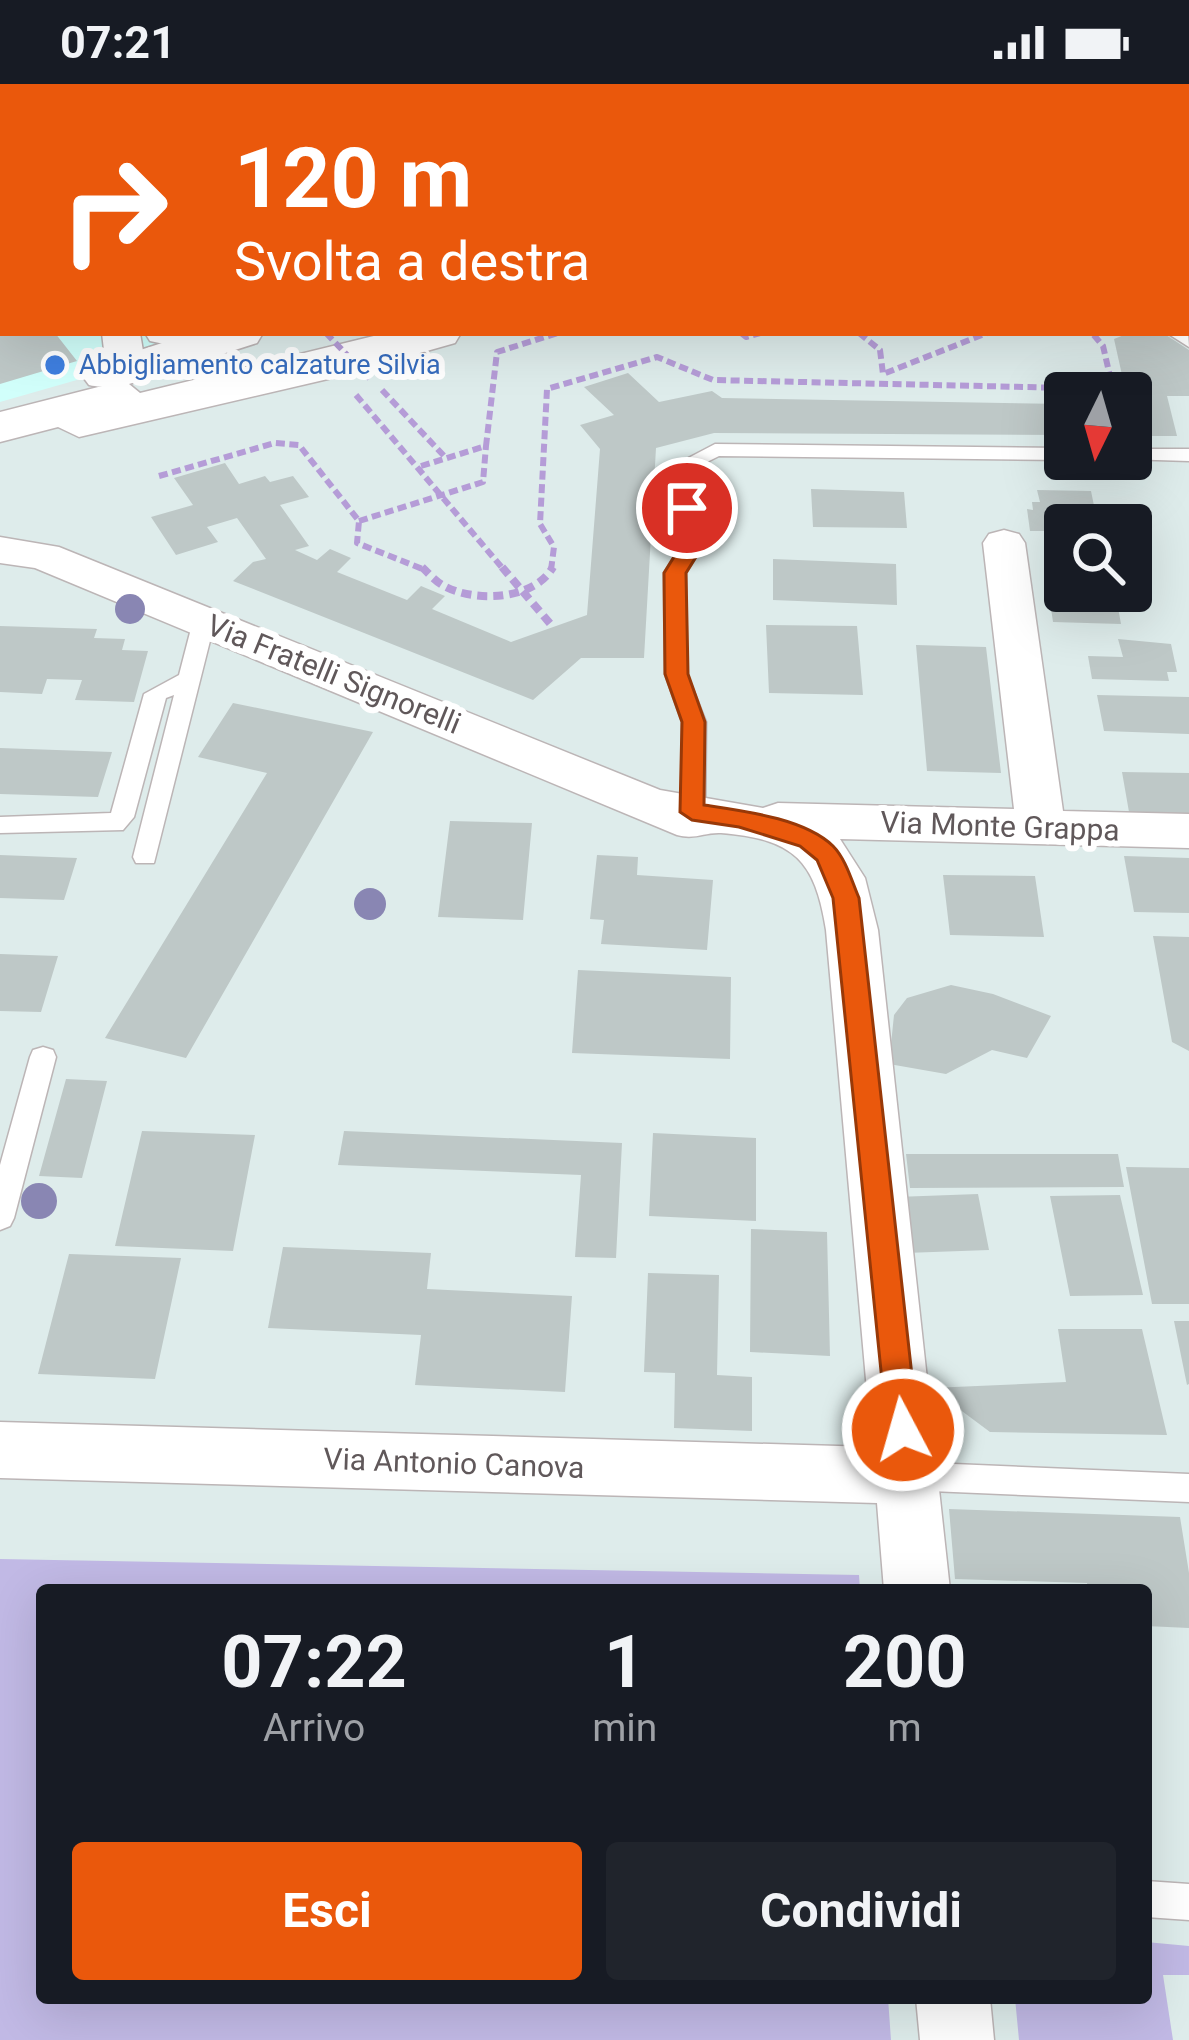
<!DOCTYPE html>
<html lang="it">
<style>
:root{--surface:#171b24;--page:#20242c;--text:#f1f3f6;--muted:#9ea1a6;--accent:#ea580c}
body{margin:0;font-family:Roboto,sans-serif;background:var(--page);color:var(--text);height:100vh;display:flex;flex-direction:column;font-size:45px;white-space:nowrap}
*{box-sizing:border-box;margin:0}
p{font-size:39px;color:var(--muted)}
.icon{flex:none;width:66px;height:66px;fill:none;stroke:currentColor;stroke-width:2;stroke-linecap:round;stroke-linejoin:round}
.map{position:relative;flex:1;overflow:hidden}
.panel{position:absolute;left:36px;top:1500px;width:1116px;height:420px;display:flex;flex-direction:column;background:var(--surface);border-radius:12px;box-shadow:0 12px 48px #0002}
.panel>*{flex:none}
.top-card{position:absolute;left:0px;top:0px;width:1191px;height:252px;box-shadow:0 12px 48px #0002;background:#ea580c;color:#fff;overflow:hidden}
.needle{width:78px;rotate:185deg}
.tools{position:absolute;left:1044px;top:288px;display:grid;gap:24px}
.tools a{display:grid;place-items:center;width:108px;height:108px;border-radius:12px;background:var(--surface);box-shadow:0 12px 48px #0002;font-size:60px}
.pin{position:absolute;display:grid;place-items:center;width:102px;height:102px;color:#fff;margin:-51px;border:6px solid #fff;border-radius:50%;box-shadow:0 3px 12px #0007}
.me{position:absolute;width:132px;margin:-66px;rotate:354deg;stroke-linejoin:round;filter:drop-shadow(0 0 9px #0008)}
.turn{display:flex;align-items:center;gap:42px;height:252px;padding:0 36px;font-size:54px}
.turn .icon{width:156px;height:156px;stroke-width:2.5}
.turn b{display:block;font-size:84px;line-height:102px}
.eta{display:flex;justify-content:space-evenly;align-items:center;height:204px;text-align:center}
.eta b{font-size:72px;font-weight:700;line-height:84px}
.primary-button{display:flex;gap:24px;margin-top:auto;padding:24px 36px}
.primary-button a{flex:1;height:138px;border-radius:12px;background:var(--accent);color:#fff;font-size:48px;font-weight:700;line-height:138px;text-align:center}
.primary-button a+a{background:var(--page);color:var(--text)}
.status{display:flex;justify-content:space-between;align-items:center;height:84px;padding:0 60px;background:var(--surface);direction:ltr}
.status svg{height:33px;fill:currentColor}
.map>svg:first-child{display:block}
</style>
<div class="status"><b>07:21</b><svg viewBox="0 0 49 12"><path d="M0 12V9h3v3zM5 12V6h3v6zM10 12V3h3v9zM15 12V0h3v12zM26 1h20v11H26zM47 4h2v5h-2z"/></svg></div>
<div class="map">
<svg width="1189" height="1956" viewBox="0 0 1189 1956">
<rect width="100%" height="100%" fill="#deeceb"/>
<path fill="#d1fffb" d="M0,0H1055L3,3V249H241L0,318Z"/>
<path fill="#c1b9e5" d="M0,1475L859,1491L860,1506H42V1914H888L891,1956H0Z
M1146,1858L1189,1862V1891H1163L1173,1956H1019L1015,1914H1146Z"/>
<path fill="#bec8c7" d="M0,249H55L77,277L0,300Z
M1129,249H1163L1189,266V312H1167L1177,352H1131V309H1126L1114,255Z
M628,289L659,318L712,307L722,314L1065,320V351L714,349L656,364L644,574H581L533,616L233,497L253,478L266,475L237,434L207,443L218,458L176,471L151,433L193,421L174,394L225,379L239,400L265,392L270,398L293,392L309,413L280,421L309,462L295,466L317,476L330,465L351,474L337,488L407,516L421,502L445,512L432,525L511,558L587,531L600,365L580,341L614,331L584,303Z
M811,405L904,408L907,444L813,443Z
M1037,406L1091,407L1098,441H1065V447H1030L1027,425L1033,426L1032,418H1040Z
M1048,459H1065V491L1052,490Z
M773,475L896,480L897,521L773,516Z
M1048,504L1115,507L1121,540L1053,538Z
M766,541L857,542L863,611L769,609Z
M0,542L97,545L94,554L125,555L122,566L148,567L134,618L75,616L82,596L47,595L42,610L0,608Z
M1118,555L1171,560L1177,588H1167L1169,597L1092,595L1088,572L1123,573Z
M916,561L986,563L1001,689L927,687Z
M1097,611L1189,613V650L1104,647Z
M233,619L373,648L186,974L105,954L267,689L198,673Z
M0,664L112,668L98,713L0,710Z
M1122,688L1189,689V730L1129,728Z
M450,737L532,739L523,836L438,833Z
M0,771L77,774L64,816L0,814Z
M597,771L638,773L637,791L713,796L707,866L601,860L604,836L590,835Z
M1124,772L1189,774V829L1134,828Z
M943,791L1035,792L1044,853L950,851Z
M1153,852L1189,853V967L1172,958Z
M0,870L58,872L41,928L0,927Z
M578,886L731,893L730,975L572,969Z
M951,901L993,910L1051,932L1027,974L992,966L946,990L889,980L894,931L907,914Z
M66,995L107,997L82,1094L39,1092Z
M142,1047L255,1051L233,1167L115,1162Z
M344,1047L622,1059L616,1174L575,1173L581,1091L338,1081Z
M653,1049L756,1054V1137L649,1132Z
M906,1070H1118L1124,1103L910,1104Z
M1126,1083L1189,1084V1220H1152Z
M978,1110L989,1166L905,1169L896,1113Z
M1120,1111L1143,1211L1070,1212L1050,1112Z
M751,1145L827,1148L830,1272L750,1268Z
M283,1163L431,1169L427,1205L572,1212L565,1308L415,1301L421,1251L268,1244Z
M69,1170L181,1174L155,1295L38,1290Z
M648,1189L719,1191L717,1291L752,1293V1347L674,1344L675,1289L644,1288Z
M1174,1237H1189V1300L1187,1301Z
M1058,1245H1142L1167,1351L990,1348L931,1304L1066,1298Z
M949,1425L1180,1433L1189,1489V1544L1146,1542V1506H1088L1087,1499L955,1495Z"/>
<g fill="none" stroke-linecap="round" stroke-linejoin="round">
<g stroke="#bcb5b6" stroke-width="3">
<path id="service" d="M1188,90H1189V100H1188Z
M1188,248L1189,263L1167,249H1188Z
M715,360L1065,364V375H1070L1065,376L719,372L695,384L699,468L686,489L687,590L706,638L705,738L693,746L681,738L682,638L665,590L664,489L677,468L675,381Z
M1131,365H1189V377L1124,375H1131Z
M204,530L215,537L154,779H136L133,773L174,611L166,614L134,733L123,746L0,749V733L111,729L144,610L179,591L193,537Z
M43,963L53,966L56,973L14,1134L10,1142L0,1146V1081L30,973L33,966Z
M907,1378L1189,1390V1418L907,1406L896,1402L891,1392L896,1382Z
M1146,1797L1189,1800V1836L1146,1833Z"/>
</g>
<g stroke="#bcb5b6" stroke-width="3">
<path id="minor" d="M55,0H98L52,3Z
M489,0H523L526,3H492Z
M3,10V30L0,31V11Z
M0,90L3,91V115L0,114Z
M102,249H140L143,267C128,289 118,308 89,301L83,293L104,266Z
M145,249H235L239,255L234,263C208,269 176,263 150,257Z
M1004,446L1019,450L1025,459L1063,727L1189,730V764L840,755L865,794L878,846L950,1506H884L877,1419L0,1394V1338L872,1363L826,846C815,776 794,755 721,749C705,748 695,756 677,751L35,484L0,479V453L59,463L660,706L763,724L778,719L1014,725L983,459L989,450Z
M916,1914H990L994,1956H920Z"/>
</g>
<g stroke="#bcb5b6" stroke-width="3">
<path id="tertiary" d="M193,249H263L257,259L129,300L140,309L386,249H461L455,259L328,295L79,353L58,343L0,358V328L106,301L93,289L100,279Z"/>
</g>
<g stroke="#4ff5e1" stroke-width="3">
<path id="primary" d="M1188,37H1189V61H1188Z"/>
</g>
<path stroke="#b59cd7" stroke-width="6" stroke-dasharray="9 4.5" stroke-linecap="butt" d="M1012,3L1021,0
M741,249L746,253L760,249
M859,249L880,266L883,290L987,249
M382,306L446,374
M356,311L504,486
M421,382L486,362L497,268L558,249
M159,392L275,359L299,361L359,437L357,459L425,486
M359,437L483,398L486,362
M551,486L554,463L540,440L547,305L657,273L713,296L1113,305L1103,262L1092,249"/>
<path stroke="#b59cd7" stroke-width="8" stroke-dasharray="10 6" stroke-linecap="butt" d="M422,483C428,489 436,498 444,502C475,519 535,516 553,483
M502,483L553,543"/>
<use href="#service" fill="#fff" fill-rule="evenodd"/>
<use href="#minor" fill="#fff" fill-rule="evenodd"/>
<use href="#tertiary" fill="#fff" fill-rule="evenodd"/>
<use href="#primary" fill="#a0ffff" fill-rule="evenodd"/>
<path stroke="#b59cd7" stroke-width="6" stroke-dasharray="9 4.5" stroke-linecap="butt" d="M326,249L372,297"/>
</g>
<g fill="#8986b3">
<circle cx="130" cy="525" r="15"/>
<circle cx="370" cy="820" r="16"/>
<circle cx="39" cy="1117" r="18"/>
</g>
<path fill="#ea580c" stroke="#983908" stroke-width="3" d="M687,418L697,424L699,468L686,489L688,590L705,638L704,721C743,727 804,734 833,762C846,775 852,798 859,814L918,1346L914,1356L903,1360L892,1356L887,1346L833,814L817,776L800,762L739,743L692,736L680,728L682,638L665,590L664,489L677,468L676,424Z"/>
<circle fill="#3f7fe0" stroke="#fff" stroke-width="4.5" cx="55" cy="281" r="12"/>
<g text-anchor="middle" dominant-baseline="central" stroke-width="12" stroke-linejoin="round" paint-order="stroke">
<g font-size="27" fill="#366cbe" stroke="#fff" text-anchor="start">
<text x="79" y="281">Abbigliamento calzature Silvia</text>
</g>
<g font-size="30" fill="#60585a" stroke="#fff">
<text transform="translate(334 590) rotate(22)">Via Fratelli Signorelli</text>
<text transform="translate(1000 742) rotate(2)">Via Monte Grappa</text>
<text transform="translate(454 1379) rotate(2)">Via Antonio Canova</text>
</g>
</g>
</svg>
<div class="tools">
<a><svg class="needle" viewBox="-14 -14 28 28"><path d="M0-13l5 13h-10z" fill="#e53935"/><path d="M0 13l5-13h-10z" fill="#9ea1a6"/></svg></a>
<a><svg class="icon" aria-label="search" viewBox="0 0 24 24"><circle cx="10" cy="10" r="6"/><path d="M15 15l6 6"/></svg></a>
</div>
<div class="pin" style="left:687px;top:424px;background:#d93025"><svg class="icon" aria-label="arrive" viewBox="0 0 24 24"><path d="M6 21V4h12l-3 4 3 4H6"/></svg></div>
<svg class="me" style="left:903px;top:1346px" viewBox="-20 -20 40 40"><circle r="17" fill="#ea580c" stroke="#fff" stroke-width="3"/><path d="M0-11L8 9 0 5-8 9z" fill="#fff"/></svg>
<div class="top-card">
<div class="turn"><svg class="icon" aria-label="right" viewBox="0 0 24 24"><path d="M7 20v-9h11M14 6l5 5-5 5"/></svg><div><b>120 m</b>Svolta a destra</div></div>
</div>
<section class="panel">
<div class="eta">
<div><b>07:22</b><p>Arrivo</p></div>
<div><b>1</b><p>min</p></div>
<div><b>200</b><p>m</p></div>
</div>
<div class="primary-button"><a>Esci</a><a>Condividi</a></div>
</section>
</div>
